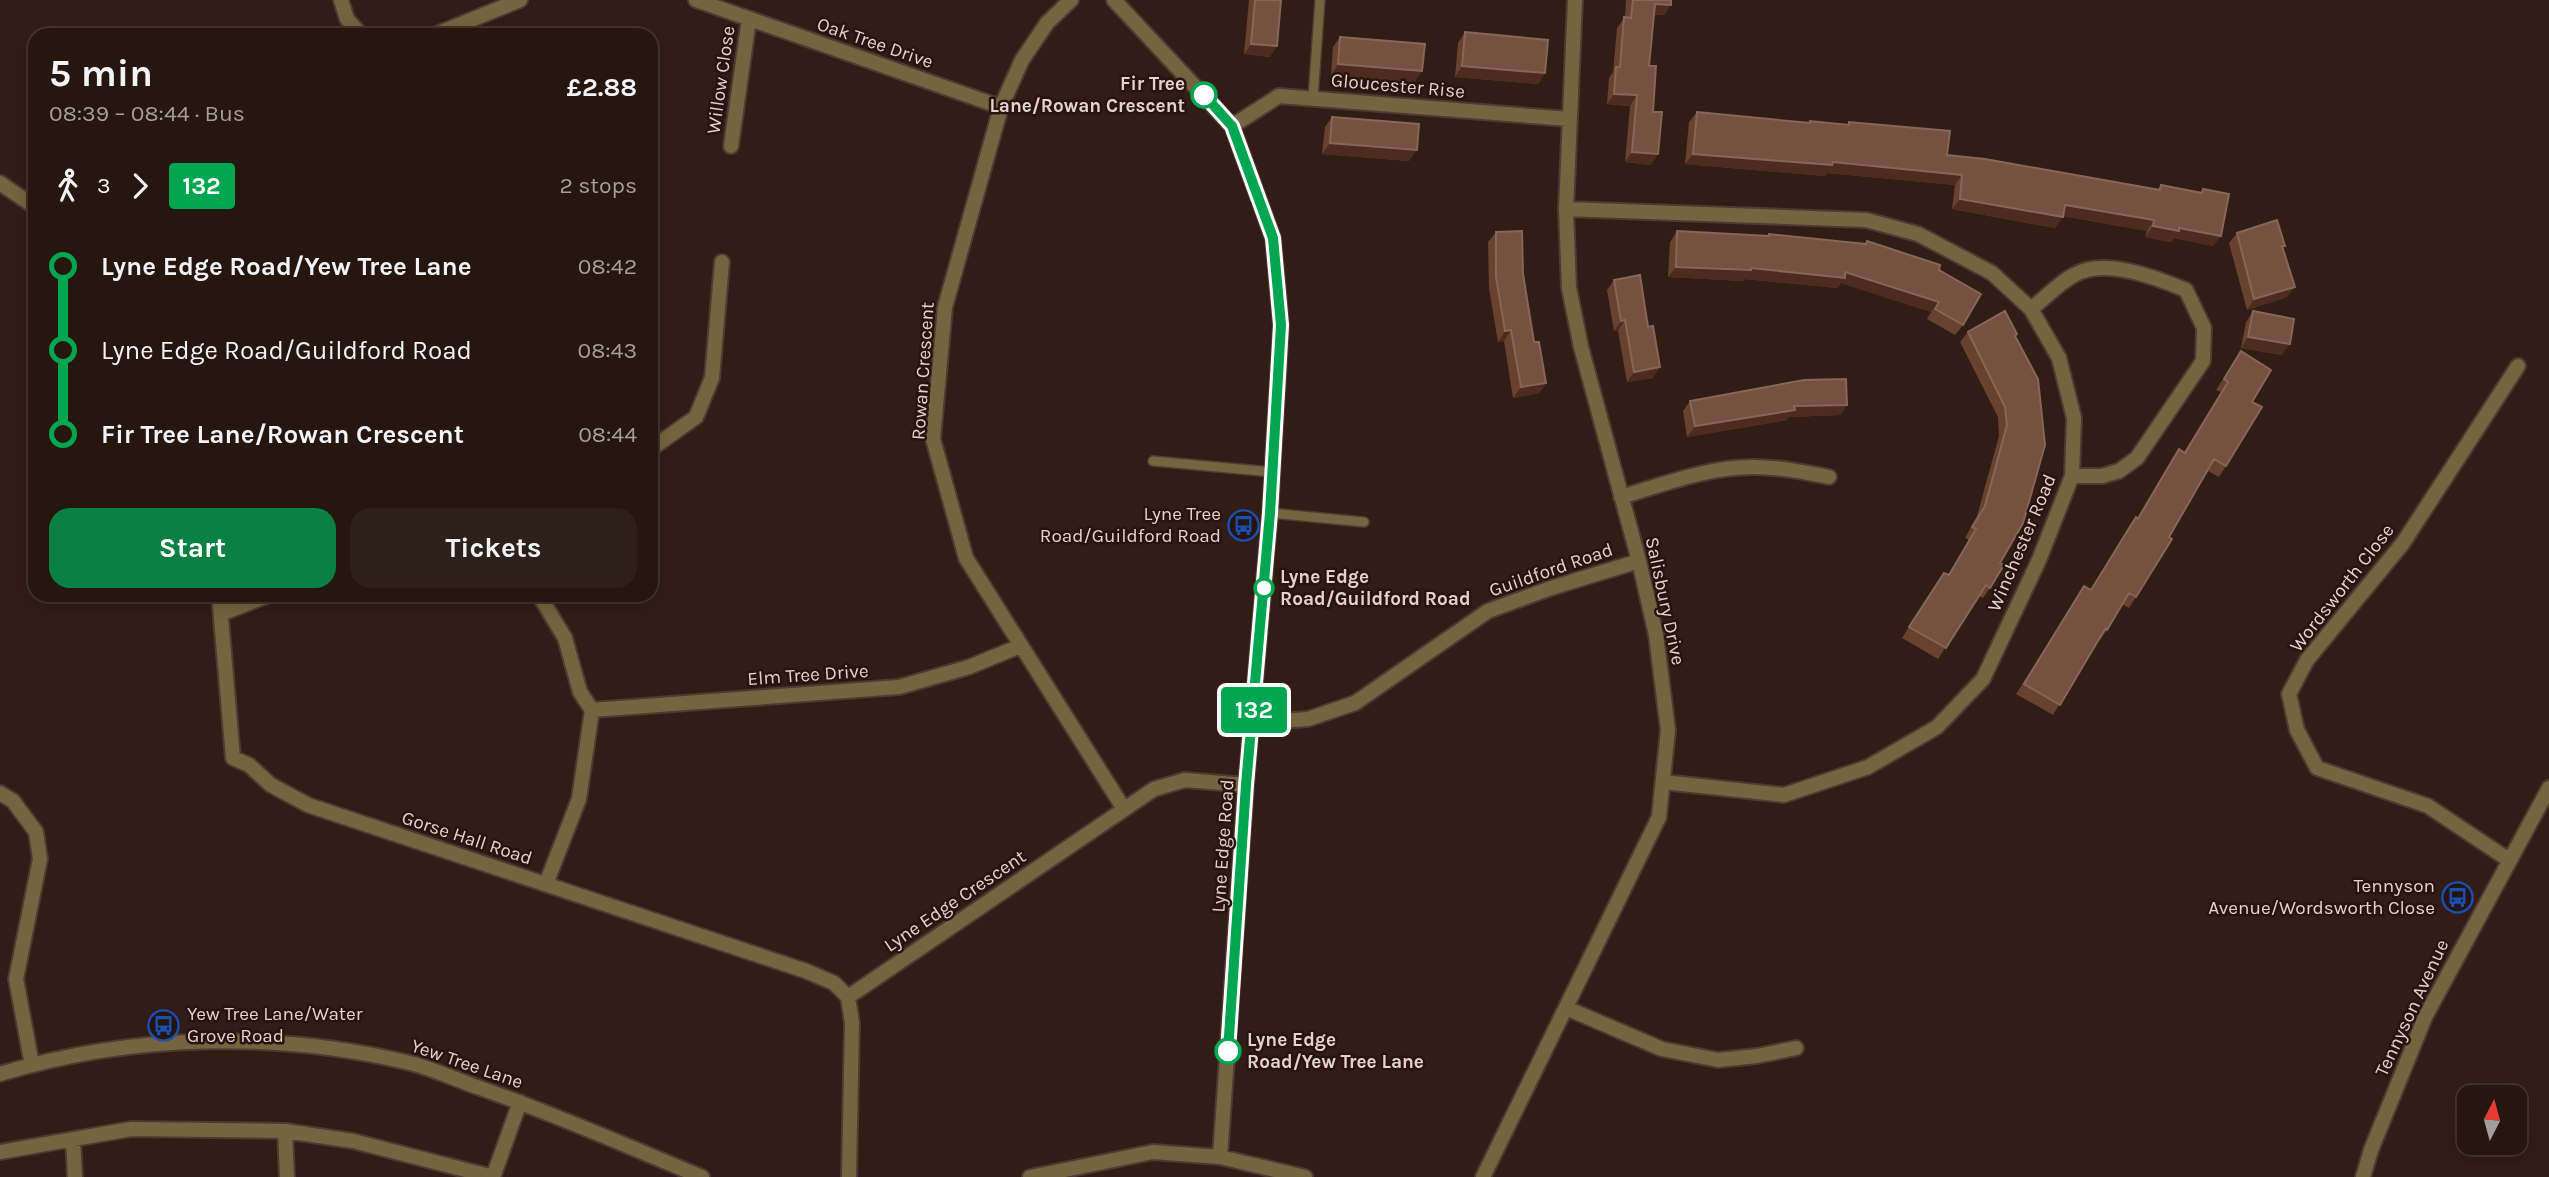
<!DOCTYPE html>
<meta charset="utf-8">
<style>
:root{--surface:#251610;--page:#2d1f19;--text:#f1f3f6;--muted:#a39f9f;--line:#423530;--accent:#0b8043}
body{margin:0;font-family:Karla,sans-serif;background:var(--page);color:var(--text);height:100vh;display:flex;flex-direction:column;font-size:26px;white-space:nowrap}
*{box-sizing:border-box;margin:0}
p{font-size:23px;color:var(--muted)}
.icon{flex:none;width:38px;height:38px;fill:none;stroke:currentColor;stroke-width:2;stroke-linecap:round;stroke-linejoin:round}
.map{position:relative;flex:1;overflow:hidden}
.side{position:absolute;left:28px;top:28px;width:630px;height:574px;display:flex;flex-direction:column;background:var(--surface);border-radius:21px;box-shadow:0 4px 18px #0003,0 0 0 2px var(--line)}
.side>*{flex:none}
.badge{padding:0 14px;border-radius:5px;font-size:24px;line-height:46px}
.needle{width:46px;rotate:6deg}
.controls{position:absolute;left:2457px;top:1085px;display:grid;gap:14px}
.controls a{display:grid;place-items:center;width:70px;height:70px;border-radius:14px;background:var(--surface);box-shadow:0 4px 18px #0003,0 0 0 2px var(--line);font-size:35px}
.map>.badge{position:absolute;translate:-50% -50%;box-shadow:0 0 0 4px #fff}
.legs{display:flex;align-items:center;gap:10px;height:77px;padding:0 21px;font-size:23px}
.legs p{margin-inline-start:auto}
.headline{display:flex;align-items:center;justify-content:space-between;height:119px;padding:0 21px}
h1{font-size:38px;font-weight:700;line-height:52px}
.primary-button{display:flex;gap:14px;margin-top:auto;padding:14px 21px}
.primary-button a{flex:1;height:80px;border-radius:21px;background:var(--accent);color:#fff;font-size:28px;font-weight:700;line-height:80px;text-align:center}
.primary-button a+a{background:var(--page);color:var(--text)}
ul{padding:0 21px;list-style:none}
li{display:flex;align-items:center;gap:24px;height:84px;font-size:26px}
li i{display:grid;place-items:center;width:10px;height:100%;margin:0 9px;background:currentColor}
li i::after{content:'';width:18px;height:18px;margin:-9px;border:5px solid;border-radius:50%;background:var(--surface)}
li p{margin-inline-start:auto}
li:first-child i{background:linear-gradient(#0000 50%,currentColor 0)}
li:last-child i{background:linear-gradient(currentColor 50%,#0000 0)}
.map>svg:first-child{display:block}
</style>
<div class="map">
<svg width="2549" height="1177" viewBox="0 0 2549 1177">
<rect width="100%" height="100%" fill="#311d15"/>
<g fill="none" stroke-linecap="round" stroke-linejoin="round">
<defs>
<path id="lane" d="M1313,98L1320,0
M1153,461L1272,472
M1270,513L1364,522"/>
<path id="street" d="M341,0L347,19L361,35
M696,0L1001,107
M1071,0L1047,23L1022,60L1001,107L945,307L933,439L966,558L1124,809
M1114,0L1232,126L1273,238L1281,325L1270,513L1246,785L1220,1157
M434,35L520,0
M1232,126L1279,96L1569,119
M731,146L749,19
M0,183L35,207
M1566,209L1866,220L1918,234L1992,273L2031,309L2059,358L2074,418L2072,476L2039,560L1983,679L1937,727L1868,767L1784,795L1663,782
M2031,309C2045,298 2059,283 2074,275C2104,257 2157,278 2186,290L2204,328L2203,361L2137,458L2119,471L2102,476H2072
M651,449L696,417L712,378L722,262
M1621,497C1664,484 1708,467 1753,467C1779,467 1804,472 1829,477
M219,595L233,758L249,765L271,785L308,805L806,971L834,983L848,997
M539,595L565,638L580,692L592,710L579,799L546,884
M221,614L269,595
M592,710L899,687L969,667L1020,646
M1253,723L1308,719L1355,703L1488,611L1551,588L1639,561
M0,793L13,801L36,832L40,859L16,979L32,1065
M2509,860L2428,806L2317,768L2297,730L2289,694L2307,660L2403,543L2518,366
M1566,1008L1662,1049L1718,1060L1757,1056L1796,1048
M0,1074C131,1034 276,1031 410,1063C434,1069 457,1080 480,1088C555,1114 629,1147 702,1177
M285,1131L287,1177
M73,1139L75,1177
M0,1152L131,1129L285,1131L353,1141L493,1177
M493,1177L520,1102
M849,1177L852,1023L848,997L1154,789L1185,780L1246,785
M1030,1177L1153,1152L1220,1157L1305,1177
M1483,1177L1659,817L1668,730L1656,635L1639,561L1581,347L1569,288L1566,209L1575,0
M2363,1177L2371,1150L2425,1017L2549,788"/>
</defs>
<use href="#lane" stroke="#4d3a32" stroke-width="12"/>
<use href="#street" stroke="#4d3a32" stroke-width="18"/>
<use href="#lane" stroke="#746540" stroke-width="9"/>
<use href="#street" stroke="#746540" stroke-width="14"/>
</g>
<path fill="#694131" d="M1249,0H1281L1270,57L1244,54Z
M1626,0H1671L1664,15H1654L1649,66L1653,112L1651,165L1625,162L1630,106L1607,104L1609,78L1613,72L1617,28L1625,17Z
M1465,32L1545,73L1538,84L1455,77L1458,43Z
M1340,37L1415,82L1331,75L1333,47Z
M1697,112L1809,123L1810,121L1847,125L1849,122L1947,155L2157,190L2161,185L2201,192L2203,189L2213,246L2174,238L2171,242L2145,237L2147,231L2063,216L2055,228L1952,209L1955,185L1827,173L1825,176L1685,164L1689,122Z
M1332,117L1409,161L1322,154L1325,127Z
M1677,231L1767,236L1769,234L1865,244L1867,241L1939,270L1963,325L1955,335L1927,319L1931,312L1841,283L1837,288L1745,279L1744,281L1668,277L1670,242Z
M1496,232L1523,274L1534,342L1546,383L1539,393L1513,398L1504,341L1498,342L1489,288L1488,242Z
M2237,233L2283,248L2287,297L2247,310L2229,243Z
M1614,280L1653,378L1627,382L1618,331H1614L1607,290Z
M2253,311L2282,355L2241,348L2246,322Z
M1968,332L2015,337L2000,563L1990,588L1983,598L1979,596L1938,659L1902,638L1937,583L1948,575L1969,540L1965,538L1977,516L1999,436L1998,417L1960,342Z
M2241,351L2252,402L2226,466L2219,477L2208,471L2169,537L2136,597L2129,608L2122,604L2107,630L2100,640H2098L2053,715L2016,694L2084,586L2091,590L2128,528L2136,517L2137,518L2172,459L2179,449L2184,452L2221,392L2216,390Z
M1690,401L1847,405L1840,415L1789,417L1787,420L1687,437L1683,411Z"/>
<path fill="#4d2c1f" d="M1655,4L1671,5L1664,15L1648,14Z
M1251,44L1277,46L1270,57L1244,54Z
M1338,64L1422,71L1415,82L1331,75Z
M1462,66L1545,73L1538,84L1455,77Z
M1614,94L1637,95L1630,106L1607,104Z
M1330,143L1417,150L1409,161L1322,154Z
M1632,152L1658,154L1651,165L1625,162Z
M1693,154L1833,162L1962,175L1955,185L1827,173L1825,176L1685,164Z
M1960,199L2063,217L2055,228L1952,209Z
M2065,205L2154,220L2147,231L2058,215Z
M2153,226L2179,228L2221,236L2213,246L2174,238L2171,242L2145,237Z
M1676,267L1845,272L1939,302L1931,312L1841,283L1837,288L1745,279L1744,281L1668,277Z
M2295,287L2287,297L2247,310L2254,299Z
M1625,320L1618,331H1614L1621,321Z
M1511,330L1504,341L1498,342L1505,331Z
M2248,337L2290,344L2282,355L2241,348Z
M1660,367L1653,378L1627,382L1634,372Z
M1546,383L1539,393L1513,398L1521,387Z
M1847,405L1840,415L1789,417L1787,420L1687,437L1695,426L1794,406Z"/>
<path fill="#765142" stroke="#876557" stroke-width="2" d="M1255,0H1281L1277,46L1251,44Z
M1633,0H1671V5L1655,4L1649,66H1656L1653,112H1662L1658,154L1632,152L1637,95L1614,94L1616,67H1620L1624,17L1631,18Z
M1465,32L1548,40L1545,73L1462,66Z
M1340,37L1425,44L1422,71L1338,64Z
M1697,112L1810,123V121L1849,125V122L1950,131L1947,155L1985,159L2160,190L2161,185L2202,193L2203,189L2229,194L2221,236L2179,228V231L2153,226L2154,220L2065,205L2063,217L1960,199L1962,175L1833,162L1832,165L1693,154Z
M1332,117L1419,124L1417,150L1330,143Z
M2277,220L2285,246H2282L2295,287L2254,299L2237,233Z
M1522,231L1523,274L1534,342H1539L1546,383L1521,387L1511,330L1505,331L1496,277V232Z
M1677,231L1769,236V234L1866,244L1867,241L1940,265L1939,270L1981,294L1963,325L1935,309L1939,302L1845,272V278L1751,268V270L1676,267Z
M1640,275L1648,327L1653,326L1660,367L1634,372L1625,320L1621,321L1614,280Z
M2005,311L2017,334L2015,336L2038,379L2045,445L2023,523L2000,563L2004,565L1990,588L1986,585L1946,648L1909,627L1944,573L1949,575L1976,529L1972,527L1985,506L2007,425L2005,407L1968,332Z
M2253,311L2294,319L2290,344L2248,337Z
M2241,351L2271,370L2252,402L2262,407L2226,466L2214,459L2169,537L2172,539L2136,597L2129,593L2107,630L2105,629L2060,705L2024,684L2084,586L2091,590L2136,517L2138,519L2179,449L2185,453L2228,382L2224,379Z
M1846,379L1847,405L1794,406L1795,410L1695,426L1690,401L1804,380Z"/>
<g fill="none" stroke-linecap="round" stroke-linejoin="round">
<defs>
<path id="line-1" d="M1204,95L1232,126L1273,238L1281,325L1270,513L1246,785L1228,1051"/>
</defs>
<use href="#line-1" stroke="#fff" stroke-width="16"/>
<use href="#line-1" stroke="#00a651" stroke-width="10"/>
</g>
<defs>
<symbol id="bus-ring" viewBox="-11 -11 22 22"><circle r="9.5" fill="#27140c" stroke="#1a4fb4" stroke-width="1.5"/><path d="M-5-6H5V4H4V6H2V4H-2V6H-4V4H-5ZM-3.5-4V0h7V-4ZM-3.5 1.2v1.5H-2V1.2ZM2 1.2v1.5H3.5V1.2Z" fill="#1a4fb4"/></symbol>
</defs>
<g fill-rule="evenodd">
<use href="#bus-ring" x="1226" y="508" width="35" height="35"/>
<use href="#bus-ring" x="2440" y="880" width="35" height="35"/>
<use href="#bus-ring" x="146" y="1008" width="35" height="35"/>
</g>
<g fill="#fff" stroke="#00a651" stroke-width="3.5">
<circle cx="1204" cy="95" r="12"/>
<circle cx="1264" cy="588" r="9"/>
<circle cx="1228" cy="1051" r="12"/>
</g>
<g text-anchor="middle" dominant-baseline="central" stroke-width="5" stroke-linejoin="round" paint-order="stroke">
<g font-size="19" fill="#e1d3cd" stroke="#27140c">
<text transform="translate(875 43) rotate(19)">Oak Tree Drive</text>
<text transform="translate(721 80) rotate(-82)">Willow Close</text>
<text transform="translate(1398 86) rotate(5)">Gloucester Rise</text>
<text transform="translate(923 371) rotate(-86)">Rowan Crescent</text>
<text transform="translate(2022 543) rotate(-67)">Winchester Road</text>
<text transform="translate(1551 570) rotate(-19)">Guildford Road</text>
<text transform="translate(2342 588) rotate(-52)">Wordsworth Close</text>
<text transform="translate(1665 601) rotate(78)">Salisbury Drive</text>
<text transform="translate(808 675) rotate(-4)">Elm Tree Drive</text>
<text transform="translate(467 838) rotate(18)">Gorse Hall Road</text>
<text transform="translate(1223 846) rotate(-86)">Lyne Edge Road</text>
<text transform="translate(955 901) rotate(-34)">Lyne Edge Crescent</text>
<text transform="translate(2412 1008) rotate(-65)">Tennyson Avenue</text>
<text transform="translate(467 1064) rotate(19)">Yew Tree Lane</text>
</g>
<g font-size="19" font-weight="bold" fill="#e1d3cd" stroke="#27140c" text-anchor="start">
<text x="1185" y="84" text-anchor="end">Fir Tree<tspan x="1185" dy="22">Lane/Rowan Crescent</tspan></text>
<text x="1280" y="577">Lyne Edge<tspan x="1280" dy="22">Road/Guildford Road</tspan></text>
<text x="1247" y="1040">Lyne Edge<tspan x="1247" dy="22">Road/Yew Tree Lane</tspan></text>
</g>
<g font-size="19" fill="#e1d3cd" stroke="#27140c" text-anchor="end">
<text x="1221" y="514">Lyne Tree<tspan x="1221" dy="22">Road/Guildford Road</tspan></text>
<text x="2435" y="886">Tennyson<tspan x="2435" dy="22">Avenue/Wordsworth Close</tspan></text>
<text x="187" y="1014" text-anchor="start">Yew Tree Lane/Water<tspan x="187" dy="22">Grove Road</tspan></text>
</g>
</g>
</svg>
<div class="controls">
<a><svg class="needle" viewBox="-14 -14 28 28"><path d="M0-13l5 13h-10z" fill="#e53935"/><path d="M0 13l5-13h-10z" fill="#a39f9f"/></svg></a>
</div>
<b class="badge" style="left:1254px;top:710px;background:#00a651;color:#fff">132</b>
<section class="side">
<div class="headline"><div><h1>5 min</h1><p>08:39 – 08:44 · Bus</p></div><b>£2.88</b></div>
<div class="legs"><svg class="icon" aria-label="walk" viewBox="0 0 24 24"><circle cx="13" cy="4" r="2"/><path d="M13 8l-2 6 4 7M11 14l-3 7M7 12l3-4h3l4 4"/></svg>3<svg class="icon" aria-label="forward" viewBox="0 0 24 24"><path d="M9 5l7 7-7 7"/></svg><b class="badge" style="background:#00a651;color:#fff">132</b><p>2 stops</p></div>
<ul>
<li><i style="color:#00a651"></i><b>Lyne Edge Road/Yew Tree Lane</b><p>08:42</p></li>
<li><i style="color:#00a651"></i><span>Lyne Edge Road/Guildford Road</span><p>08:43</p></li>
<li><i style="color:#00a651"></i><b>Fir Tree Lane/Rowan Crescent</b><p>08:44</p></li>
</ul>
<div class="primary-button"><a>Start</a><a>Tickets</a></div>
</section>
</div>
